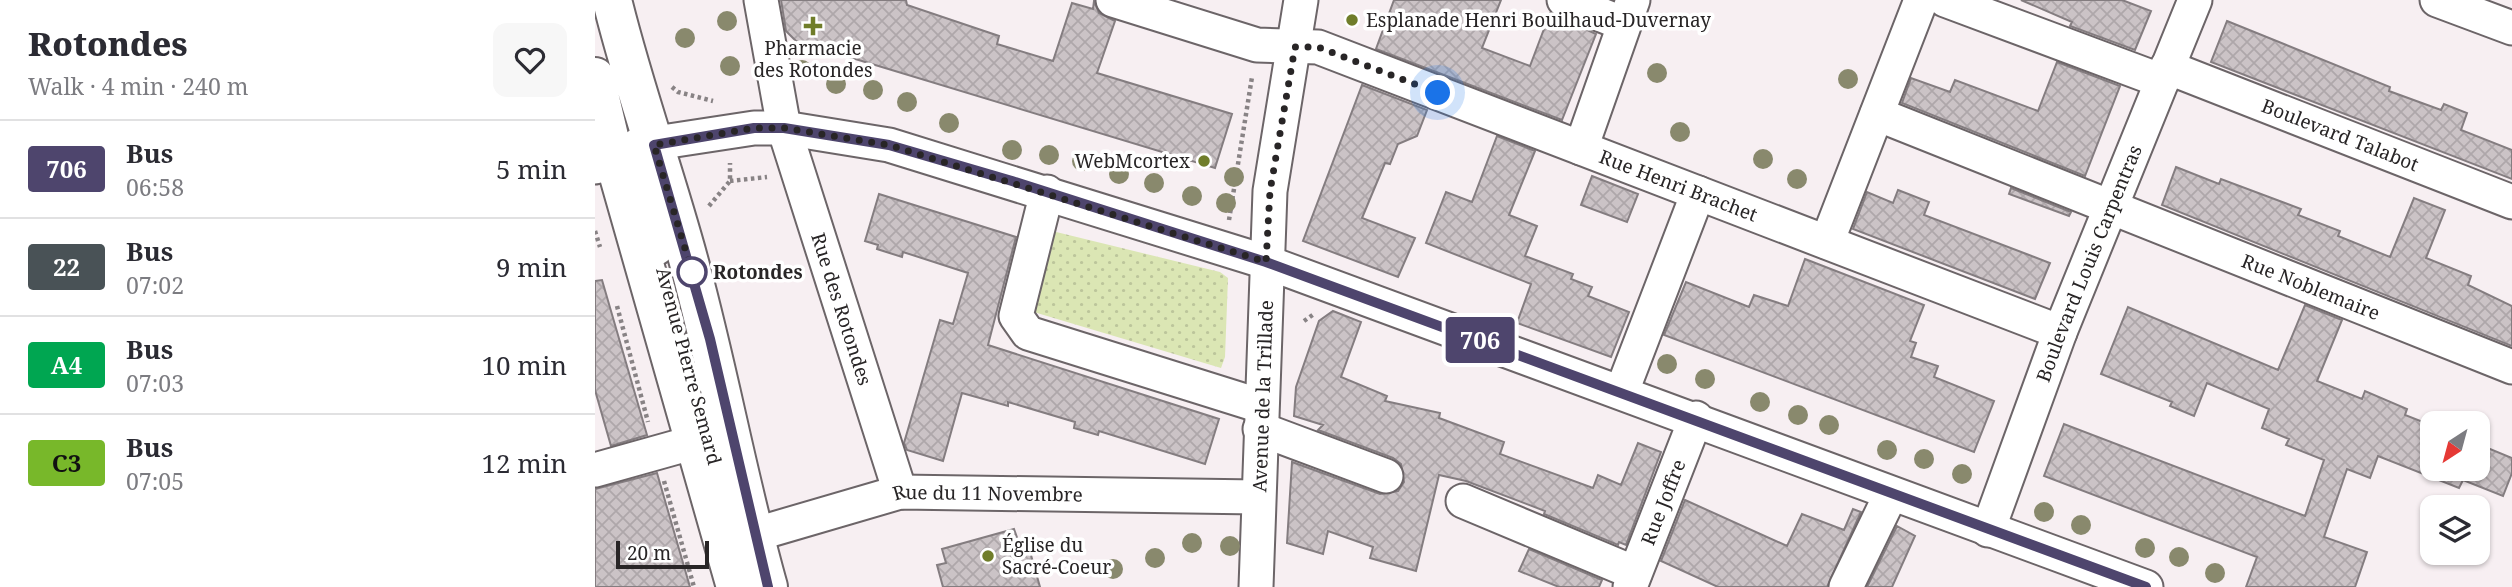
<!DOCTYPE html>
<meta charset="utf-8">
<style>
:root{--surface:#fff;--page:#f7f7f7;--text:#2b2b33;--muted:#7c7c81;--line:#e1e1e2}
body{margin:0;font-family:"Noto Serif",serif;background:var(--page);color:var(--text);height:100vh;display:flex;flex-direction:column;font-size:26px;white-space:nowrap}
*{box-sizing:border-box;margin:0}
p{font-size:23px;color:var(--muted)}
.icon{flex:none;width:38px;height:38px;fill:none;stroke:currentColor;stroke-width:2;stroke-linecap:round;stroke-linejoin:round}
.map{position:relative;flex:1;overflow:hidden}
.sheet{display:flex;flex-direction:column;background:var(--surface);width:595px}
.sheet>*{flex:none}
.badge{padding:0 14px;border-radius:5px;font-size:24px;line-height:46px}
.needle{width:46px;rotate:216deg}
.buttons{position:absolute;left:1825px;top:411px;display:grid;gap:14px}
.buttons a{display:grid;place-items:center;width:70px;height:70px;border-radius:14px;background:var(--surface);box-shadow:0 2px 5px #0004;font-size:35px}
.scale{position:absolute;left:21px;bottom:18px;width:93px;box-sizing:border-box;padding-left:7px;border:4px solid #282526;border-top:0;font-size:19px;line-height:24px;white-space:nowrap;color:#282526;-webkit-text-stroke:5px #fff;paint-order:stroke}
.you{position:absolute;width:35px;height:35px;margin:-18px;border:5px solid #fff;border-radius:50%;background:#1a73e8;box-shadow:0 0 0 10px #1a73e833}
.map>.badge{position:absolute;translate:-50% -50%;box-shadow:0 0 0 4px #fff}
.round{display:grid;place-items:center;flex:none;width:74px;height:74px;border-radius:14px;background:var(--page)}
.headline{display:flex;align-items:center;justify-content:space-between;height:119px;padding:0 28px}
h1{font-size:33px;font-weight:800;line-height:52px}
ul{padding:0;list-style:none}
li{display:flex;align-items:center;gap:21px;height:98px;padding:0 28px;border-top:2px solid var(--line)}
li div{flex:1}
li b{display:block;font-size:26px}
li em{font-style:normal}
li .badge{min-width:77px;font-weight:700;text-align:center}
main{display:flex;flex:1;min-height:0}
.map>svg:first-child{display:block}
</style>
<main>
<section class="sheet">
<div class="headline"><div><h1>Rotondes</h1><p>Walk · 4 min · 240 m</p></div><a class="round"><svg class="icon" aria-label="heart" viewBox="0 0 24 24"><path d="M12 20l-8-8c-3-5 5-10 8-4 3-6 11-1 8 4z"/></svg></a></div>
<ul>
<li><span class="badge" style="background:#4e456d;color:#fff">706</span><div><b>Bus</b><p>06:58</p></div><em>5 min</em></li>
<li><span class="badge" style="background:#495256;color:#fff">22</span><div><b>Bus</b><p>07:02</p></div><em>9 min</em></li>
<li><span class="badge" style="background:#00a651;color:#fff">A4</span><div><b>Bus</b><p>07:03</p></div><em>10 min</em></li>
<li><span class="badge" style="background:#78b82a;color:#111">C3</span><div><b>Bus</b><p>07:05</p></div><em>12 min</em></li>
</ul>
</section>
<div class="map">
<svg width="1917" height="587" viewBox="0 0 1917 587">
<defs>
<pattern id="grass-dots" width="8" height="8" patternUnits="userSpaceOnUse" patternTransform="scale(1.75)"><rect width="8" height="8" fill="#dbe6b4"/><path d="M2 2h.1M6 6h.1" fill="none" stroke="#bcc59b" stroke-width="1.8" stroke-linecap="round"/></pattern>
<pattern id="building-cross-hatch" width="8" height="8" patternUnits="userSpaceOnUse" patternTransform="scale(1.75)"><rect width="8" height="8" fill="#cbc3c6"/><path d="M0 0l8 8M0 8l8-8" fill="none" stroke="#aea7aa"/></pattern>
</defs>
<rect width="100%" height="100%" fill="#f7eff2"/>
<path fill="url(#grass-dots)" d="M453,230L625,272L633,278L630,357L626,368L432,310Z"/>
<path fill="url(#building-cross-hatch)" stroke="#847d80" stroke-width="2" d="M186,0H311L312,5L404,36L402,44L458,61L477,3L498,9L499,1L504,13L520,21L502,73L637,114L620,168L201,41L191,31Z
M799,0H906L887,48L935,66L955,13L1001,34L967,120L781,49Z
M1426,0H1527L1556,11L1540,50L1475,26L1477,22Z
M1632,21L1795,87L1794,91L1846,110L1849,104L1872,113L1866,130L1917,150V179L1616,62Z
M1462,62L1525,86L1490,176L1307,103L1316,78L1355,92L1360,80L1443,111Z
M767,85L832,110L822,136L803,144L795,164L790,163L767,218L820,238L803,277L708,241Z
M902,136L940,151L914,215L942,226L930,256L978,274L976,279L997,287L993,296L1034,312L1016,357L922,323L936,284L831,243L851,192L877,202Z
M1581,167L1624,184L1626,179L1706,209L1703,215L1745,231L1743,236L1795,257L1819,198L1850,210L1831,258L1876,276L1873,285L1917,306V346L1567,205Z
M997,176L1043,194L1032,222L986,205Z
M1416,188L1476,212L1474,216L1414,194Z
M1303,190L1334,202L1329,215L1455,263L1440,299L1258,229L1272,192L1298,203Z
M284,194L421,237L393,345L624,419L610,464L504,431L503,435L479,428L480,422L413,402V406L367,393L348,461L312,450L309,443L345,320L358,324L373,273L308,252L307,257L282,249L283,245L270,241Z
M1210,259L1329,305L1315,341L1321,343L1316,357L1343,366L1339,377L1399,401L1379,452L1069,335L1091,282L1154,307L1159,295L1193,306Z
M7,280L52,435L16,446L0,390V281Z
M1710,305L1747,320L1722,381L1767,399L1770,391L1812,409L1810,415L1838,426V469H1883V444L1917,458V473L1908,496L1868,480L1864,488L1783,456L1775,478L1752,469L1729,537L1772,552L1760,587H1651L1662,557L1449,476L1469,424L1710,516L1729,460L1691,445L1694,439L1667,428L1674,409L1612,383L1599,416L1575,406L1577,402L1506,374L1533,307L1683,370Z
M738,311L766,322L746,377L792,396L790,401L845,413L844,418L909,442L905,454L998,488L1003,475L1026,485L1043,443L1066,452L1031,545L1024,542L1023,545L949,514L950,511L871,481L844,475L821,571L775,558L778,547L733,531L728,554L692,543L697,462L785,494L803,491L809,482L806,464L798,458L723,430L728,425L699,416L701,387L724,321Z
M62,473L95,587H0V489Z
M1090,500L1192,546L1207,514L1249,530L1258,509L1266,512L1232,587H1123L1066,561Z
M1302,526L1320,536L1297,587H1272Z
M419,529L424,543L432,541L445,587H348L342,565L351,563L347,549Z
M934,549L1007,580L1004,587H964L924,571Z"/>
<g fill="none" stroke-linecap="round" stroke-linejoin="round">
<defs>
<g id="minor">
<path id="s1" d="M166,0L189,128L305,492"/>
<path id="s2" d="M518,0L662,45L723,47L1465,332"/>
<path d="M969,0L1029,24"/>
<path d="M1350,0L1567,81"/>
<path d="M1842,0L1917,28"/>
<path id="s3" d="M1572,67L1917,202"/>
<path id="s4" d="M1282,114L1917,367"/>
<path d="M59,145C43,176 53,214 62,248"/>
<path d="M986,148L1038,0"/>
<path d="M0,167L20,162L41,146L159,128H189L294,145L671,262L1551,587"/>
<path d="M452,192L421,316L433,333L666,406"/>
<path d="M1232,242L1326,0"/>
<path d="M1027,391L1103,193"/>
<path d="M665,429L791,476"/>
<path d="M0,470L100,442"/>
<path d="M868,501L1040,573"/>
<path id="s5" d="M1393,530L1465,332L1600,0"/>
<path id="s6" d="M134,542L305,492L663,497"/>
<path id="s7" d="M661,587L675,191L706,0"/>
<path id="s8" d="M1035,587L1101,418"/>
<path d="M1251,587L1296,494"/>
</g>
<path id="major" d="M17,0C39,90 71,176 95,266C124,372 143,481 173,587
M0,77L20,162L141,587"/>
</defs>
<use href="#minor" stroke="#6c6568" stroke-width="37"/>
<use href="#major" stroke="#6c6568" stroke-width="42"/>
<path stroke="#888385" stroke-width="4.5" stroke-dasharray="3.5 3.5" stroke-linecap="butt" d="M77,87L83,92L118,101
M135,181L172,177
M114,206L135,181V163
M634,220L657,77
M0,231L5,247
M22,306L53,422
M709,321L719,314
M69,481L99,587"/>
<use href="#minor" stroke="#fff" stroke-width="33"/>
<use href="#major" stroke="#fff" stroke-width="38"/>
</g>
<g fill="#89896d">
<circle cx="132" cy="21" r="10"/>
<circle cx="90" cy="38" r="10"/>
<circle cx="135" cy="66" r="10"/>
<circle cx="207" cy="70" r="10"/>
<circle cx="1062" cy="73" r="10"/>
<circle cx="1253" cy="79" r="10"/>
<circle cx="241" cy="84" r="10"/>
<circle cx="278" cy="90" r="10"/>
<circle cx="312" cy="102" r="10"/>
<circle cx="354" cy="123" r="10"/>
<circle cx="1085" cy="132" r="10"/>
<circle cx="417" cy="150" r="10"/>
<circle cx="454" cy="155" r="10"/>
<circle cx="1168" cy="159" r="10"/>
<circle cx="487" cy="161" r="10"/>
<circle cx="524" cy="174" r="10"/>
<circle cx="639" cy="177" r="10"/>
<circle cx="1202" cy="179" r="10"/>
<circle cx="559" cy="183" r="10"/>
<circle cx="597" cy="196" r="10"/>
<circle cx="631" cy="203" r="10"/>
<circle cx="1072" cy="364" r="10"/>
<circle cx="1110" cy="379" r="10"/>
<circle cx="1165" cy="402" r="10"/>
<circle cx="1203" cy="415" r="10"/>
<circle cx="1234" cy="425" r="10"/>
<circle cx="1292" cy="450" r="10"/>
<circle cx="1329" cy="459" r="10"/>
<circle cx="1367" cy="474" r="10"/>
<circle cx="1449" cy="512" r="10"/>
<circle cx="1486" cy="525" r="10"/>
<circle cx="597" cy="543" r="10"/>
<circle cx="635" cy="546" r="10"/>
<circle cx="1550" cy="548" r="10"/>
<circle cx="1584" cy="557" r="10"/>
<circle cx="560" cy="558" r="10"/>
<circle cx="518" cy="569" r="10"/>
<circle cx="1620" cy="573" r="10"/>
</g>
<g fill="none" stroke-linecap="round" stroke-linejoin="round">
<defs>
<path id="line" d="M173,587L115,339L59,145L159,128H189L294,145L417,181L671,262L1551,587"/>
</defs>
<use href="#line" stroke="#fff" stroke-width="16"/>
<use href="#line" stroke="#4e456d" stroke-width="10"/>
<path stroke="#282526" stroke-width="7" stroke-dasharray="0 12.6" d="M97,272L59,145L159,128H189L294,145L671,262L675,191L700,47H723L843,93"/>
</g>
<g fill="#707d2a" stroke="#fff" stroke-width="2.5">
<circle cx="757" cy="20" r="7"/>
<path d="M214.5 15.5h7v7h7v7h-7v7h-7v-7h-7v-7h7z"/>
<circle cx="609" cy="161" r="7"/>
<circle cx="393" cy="556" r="7"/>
</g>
<circle fill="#fff" stroke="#4e456d" stroke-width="3.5" cx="97" cy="272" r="14"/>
<g text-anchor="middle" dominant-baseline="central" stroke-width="7" stroke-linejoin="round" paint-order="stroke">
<g font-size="19" fill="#282526" stroke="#fff" text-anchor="start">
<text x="771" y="20">Esplanade Henri Bouilhaud-Duvernay</text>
<text x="218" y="48" text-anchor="middle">Pharmacie<tspan x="218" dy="22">des Rotondes</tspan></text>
<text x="595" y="161" text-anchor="end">WebMcortex</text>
<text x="407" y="545">Église du<tspan x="407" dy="22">Sacré-Coeur</tspan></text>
</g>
<g font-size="19" fill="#282526" stroke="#fff">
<text stroke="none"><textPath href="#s3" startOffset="186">Boulevard Talabot</textPath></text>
<text stroke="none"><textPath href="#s2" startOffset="598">Rue Henri Brachet</textPath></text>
<text stroke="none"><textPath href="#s5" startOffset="285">Boulevard Louis Carpentras</textPath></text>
<text stroke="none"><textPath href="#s4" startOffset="467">Rue Noblemaire</textPath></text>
<text stroke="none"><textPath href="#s1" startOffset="320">Rue des Rotondes</textPath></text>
<text transform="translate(94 366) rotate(75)">Avenue Pierre Semard</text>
<text stroke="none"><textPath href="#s7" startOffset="191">Avenue de la Trillade</textPath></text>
<text stroke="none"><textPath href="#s6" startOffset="266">Rue du 11 Novembre</textPath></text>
<text stroke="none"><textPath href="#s8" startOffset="91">Rue Joffre</textPath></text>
</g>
<g font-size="19" font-weight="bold" fill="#282526" stroke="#fff" text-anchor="start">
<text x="118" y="272">Rotondes</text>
</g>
</g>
</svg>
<div class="buttons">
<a><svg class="needle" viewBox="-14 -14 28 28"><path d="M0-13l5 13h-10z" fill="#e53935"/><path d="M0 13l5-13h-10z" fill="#7c7c81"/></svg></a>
<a><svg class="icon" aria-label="layers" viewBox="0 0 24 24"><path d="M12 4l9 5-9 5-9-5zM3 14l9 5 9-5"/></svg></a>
</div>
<div class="scale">20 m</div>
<div class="you" style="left:843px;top:93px"></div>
<b class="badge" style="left:885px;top:340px;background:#4e456d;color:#fff">706</b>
</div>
</main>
